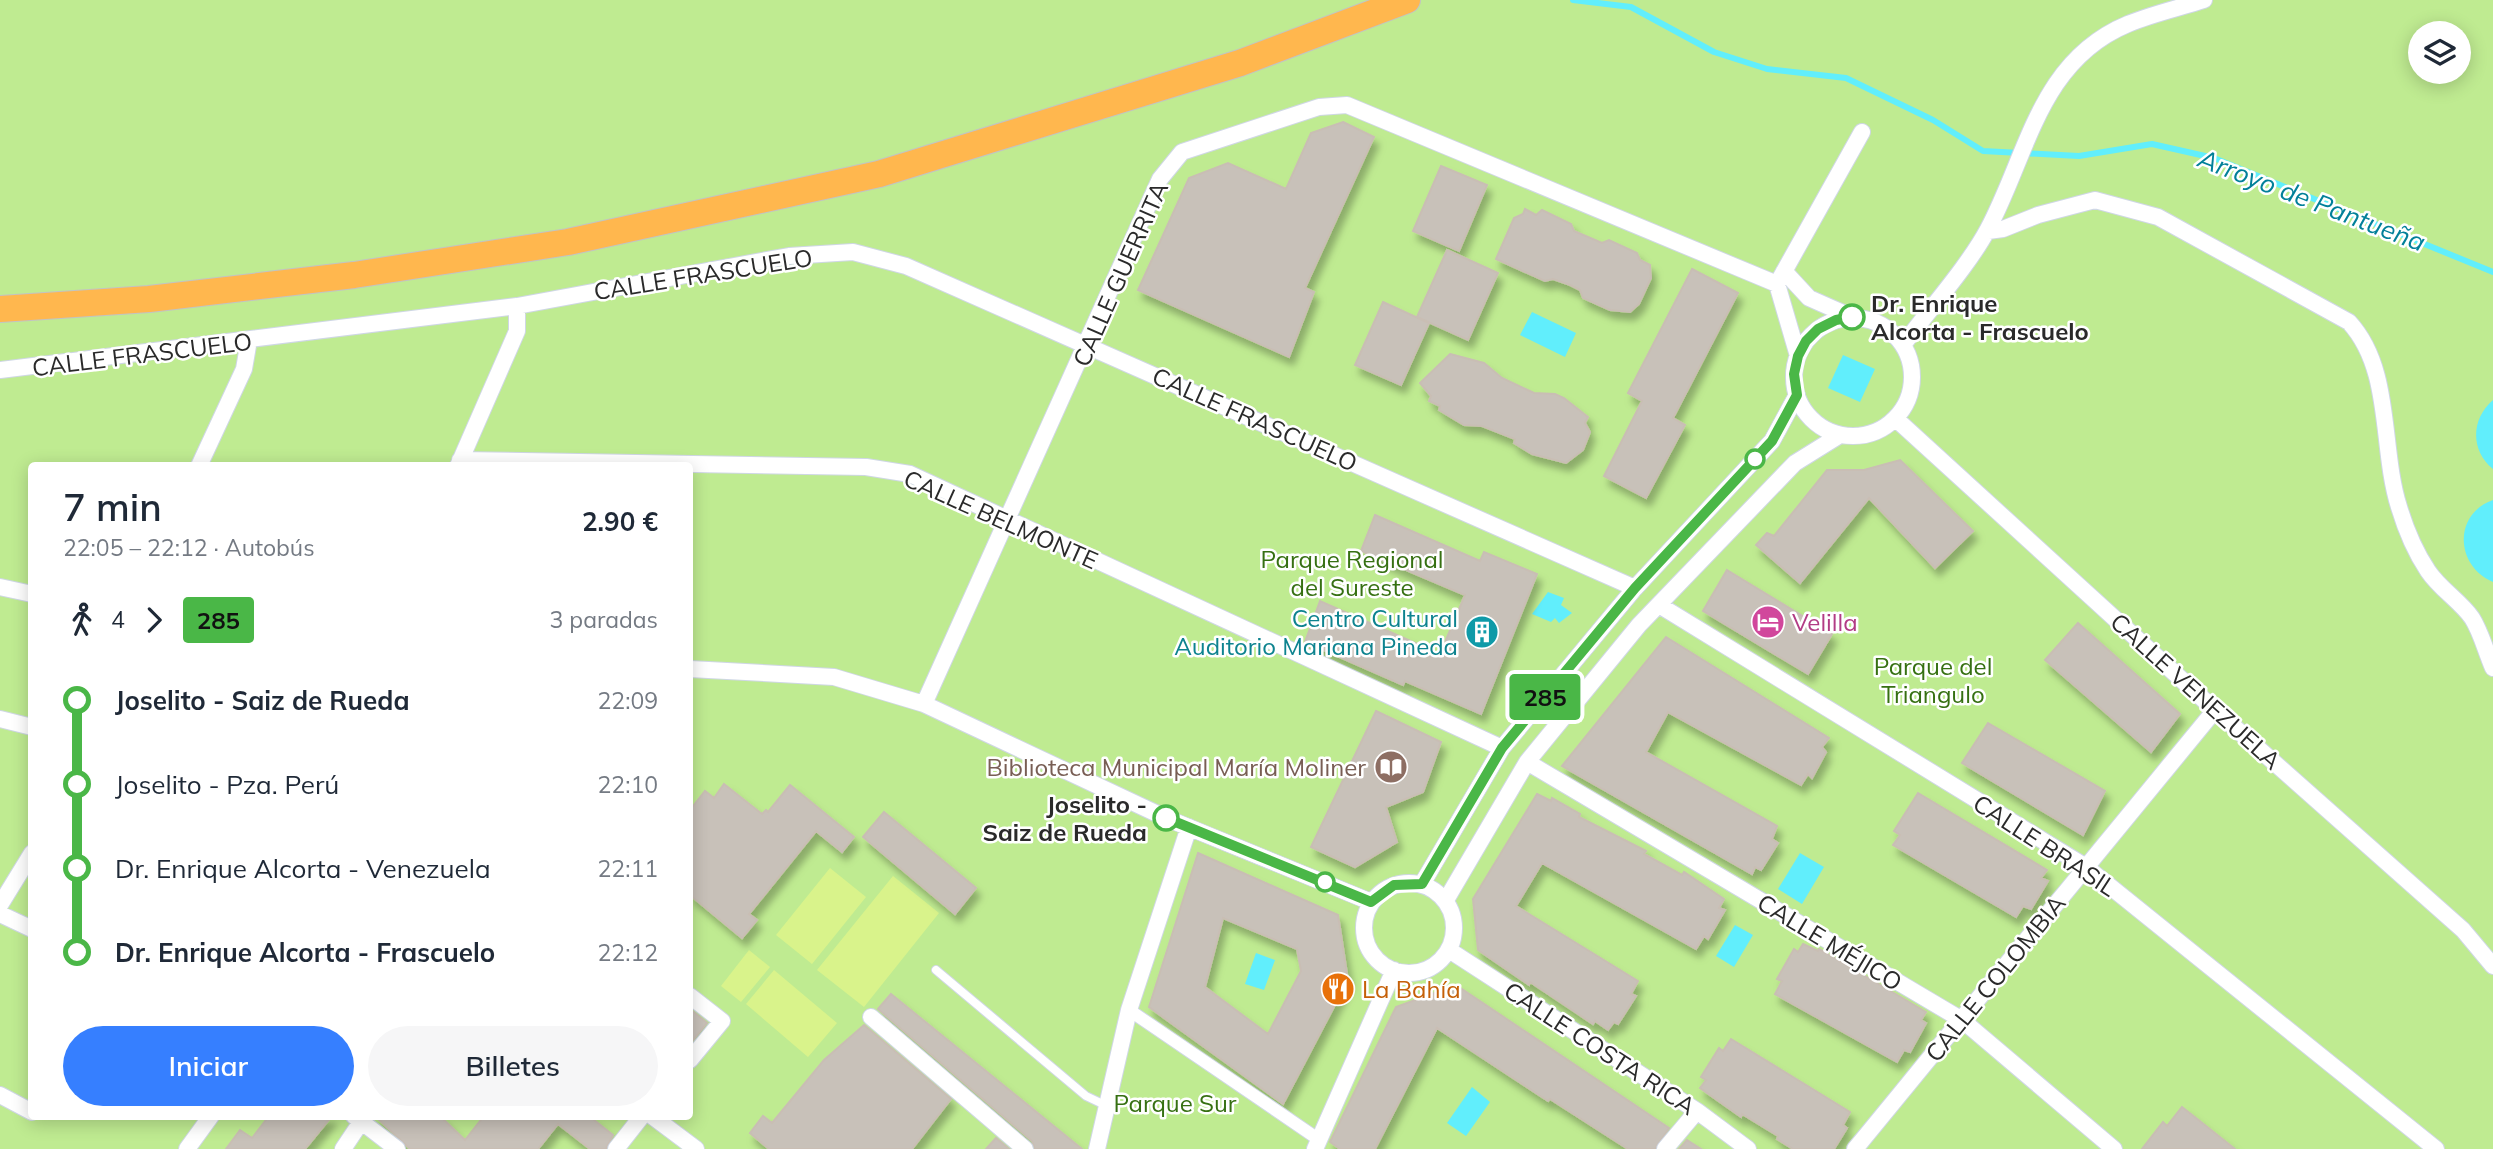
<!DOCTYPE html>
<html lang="es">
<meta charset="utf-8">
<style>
:root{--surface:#fff;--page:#f6f6f7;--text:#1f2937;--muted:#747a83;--accent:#367fff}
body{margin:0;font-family:Mulish,sans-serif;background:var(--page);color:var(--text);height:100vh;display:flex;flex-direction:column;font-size:26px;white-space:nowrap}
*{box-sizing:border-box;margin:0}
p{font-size:23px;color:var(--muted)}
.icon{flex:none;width:38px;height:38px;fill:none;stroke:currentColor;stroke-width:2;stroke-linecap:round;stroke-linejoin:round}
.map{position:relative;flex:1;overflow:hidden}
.sheet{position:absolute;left:28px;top:462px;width:665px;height:658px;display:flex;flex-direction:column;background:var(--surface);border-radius:7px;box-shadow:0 4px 18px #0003}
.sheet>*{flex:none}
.badge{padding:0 14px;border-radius:5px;font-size:24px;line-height:46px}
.controls{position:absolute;left:2408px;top:21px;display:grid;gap:14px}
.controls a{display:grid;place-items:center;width:63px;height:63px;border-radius:50%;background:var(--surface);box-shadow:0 4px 18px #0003;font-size:35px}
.map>.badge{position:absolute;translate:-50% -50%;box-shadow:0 0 0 4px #fff}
.legs{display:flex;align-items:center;gap:10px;height:77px;padding:0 35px;font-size:23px}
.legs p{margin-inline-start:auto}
.summary{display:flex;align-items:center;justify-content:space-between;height:119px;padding:0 35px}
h1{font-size:38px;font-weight:600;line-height:52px}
.primary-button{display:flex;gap:14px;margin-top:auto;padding:14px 35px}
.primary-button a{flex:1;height:80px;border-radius:42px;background:var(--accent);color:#fff;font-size:28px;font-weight:600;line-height:80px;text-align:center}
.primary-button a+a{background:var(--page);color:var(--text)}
ul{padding:0 35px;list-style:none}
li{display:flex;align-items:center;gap:24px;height:84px;font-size:26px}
li i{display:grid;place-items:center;width:10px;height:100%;margin:0 9px;background:currentColor}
li i::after{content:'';width:18px;height:18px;margin:-9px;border:5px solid;border-radius:50%;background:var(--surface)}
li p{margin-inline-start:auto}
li:first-child i{background:linear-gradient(#0000 50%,currentColor 0)}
li:last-child i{background:linear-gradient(currentColor 50%,#0000 0)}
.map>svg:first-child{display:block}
</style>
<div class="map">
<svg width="2493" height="1149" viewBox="0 0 2493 1149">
<defs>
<filter id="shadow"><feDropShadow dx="4.5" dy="8" stdDeviation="3.5" flood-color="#0004"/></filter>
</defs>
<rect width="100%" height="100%" fill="#eee2da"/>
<path fill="#bfeb91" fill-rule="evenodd" d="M0,0H2493V1149H0ZM2420,33H2459V72H2420ZM32,466H690V1116H32Z"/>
<path fill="#d9f38b" d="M830,868L866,897L812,964L776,935Z
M893,876L939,913L864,1007L817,970Z
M749,950L770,967L741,1002L721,986Z
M774,970L837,1023L808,1057L746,1004Z"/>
<path fill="#61eefc" d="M1532,312L1576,333L1565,357L1520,335Z
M1843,355L1875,369L1860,402L1828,388Z
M2493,400V469C2470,450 2471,419 2493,400Z
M2493,500V582C2455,566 2453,514 2493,500Z
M1548,592L1564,598L1561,605L1572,613L1559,623L1555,618L1551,622L1532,614Z
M1800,853L1824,867L1802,904L1778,889Z
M1735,925L1753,935L1734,967L1716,956Z
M1256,953L1275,960L1264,990L1245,984Z
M1472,1087L1490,1102L1466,1136L1447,1123Z"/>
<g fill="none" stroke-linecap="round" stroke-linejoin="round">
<path stroke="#61eefc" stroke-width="6" d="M1573,0L1631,7L1714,52L1767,69L1846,78L1933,120L1983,151L2079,156L2152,144L2214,158L2493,272"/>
</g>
<path fill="#c8c1b9" stroke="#c9beb4" stroke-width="2" fill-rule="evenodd" filter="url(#shadow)" d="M1343,122L1374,137L1305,288L1314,292L1289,357L1138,290L1189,178L1228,163L1286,189L1311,133Z
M1441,166L1487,185L1459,251L1413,231Z
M1525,209L1536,215L1542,210L1571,224L1574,231L1602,243L1609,240L1637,253L1640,260L1650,265L1651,278L1639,304L1630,312L1610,310L1583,298L1580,290L1570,285L1553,279L1545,281L1496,259L1514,218L1523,214Z
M1447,250L1498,273L1468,340L1417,317Z
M1692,269L1738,293L1673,418L1685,425L1646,498L1604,476L1642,401L1628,393Z
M1383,302L1429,323L1401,385L1355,365Z
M1450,354L1484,363L1502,378L1534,393L1555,394L1564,398L1588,417L1585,423L1590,432L1583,450L1566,463L1532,454L1514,443L1515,439L1482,426L1464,425L1439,410L1440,406L1429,401L1431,396L1420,383Z
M1900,460L1973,531L1935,568L1869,498L1800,583L1756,545L1767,533L1774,536L1827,470H1864Z
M1375,515L1480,561L1484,552L1537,574L1481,714L1405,681L1403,685L1305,642L1320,601L1440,654L1465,595L1361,551Z
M1727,570L1832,634L1808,674L1703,611Z
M2078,623L2180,714L2151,752L2045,660Z
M1666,637L1829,738L1822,747L1826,752L1812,778L1808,774L1801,785L1668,712L1646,752L1777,826L1772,839L1778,843L1761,870L1755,867L1752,874L1562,766Z
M1376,711L1441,742L1423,792L1386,807L1397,842L1355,867L1311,847Z
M1988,723L2105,791L2083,835L1962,763Z
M724,784L762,814L766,810L768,812L790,785L854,837L842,852L816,831L749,914L757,920L742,938L690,895V810L705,791L714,798Z
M1918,793L2047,870L2041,878L2048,881L2031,909L2023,906L2016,917L1893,845L1900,835L1894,831Z
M1537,794L1551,801L1552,798L1580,814L1579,817L1646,851L1644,854L1682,875L1684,872L1724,899L1719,908L1725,910L1708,939L1704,936L1696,949L1542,863L1516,906L1638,981L1631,994L1636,996L1618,1024L1614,1022L1608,1030L1595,1021L1593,1024L1530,982L1529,985L1478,950L1473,899Z
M884,812L976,888L955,914L863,837Z
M1198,853L1338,915L1348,980L1283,1104L1149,1007ZM1223,918L1297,949L1301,971L1268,1034L1205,987Z
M1803,944L1818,951L1819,949L1926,1012L1921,1020L1926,1023L1910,1052L1904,1050L1897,1062L1775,994L1782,981L1777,979L1794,949L1798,952Z
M1456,985L1669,1128L1655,1149H1628L1550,1099L1548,1101L1437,1028L1375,1149H1340L1330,1142L1396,1007Z
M891,994L1082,1149H1035L1032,1141L878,1009Z
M690,1009L707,1023L690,1044Z
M864,1025L951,1099L912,1149H769L750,1133L763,1116L772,1123L824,1060Z
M1731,1039L1850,1112L1843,1125L1847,1128L1834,1149H1793L1777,1139L1778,1136L1742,1114L1741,1117L1700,1088L1706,1080L1701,1077L1719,1048L1723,1051Z
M2182,1107L2196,1118L2235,1149H2142L2163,1122L2167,1126Z
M269,1116H332L305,1149H226L240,1130L252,1138Z
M375,1116H440L465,1140L484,1116H589L613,1135L606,1149H590L558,1124L538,1149H410Z
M996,1138L1009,1149H986Z
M1687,1140L1701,1149H1679Z"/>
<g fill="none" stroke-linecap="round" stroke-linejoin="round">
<defs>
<path id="service" d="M936,970L1086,1096L1107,1106"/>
<path id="pedestrian" d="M1129,1010L1318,1139"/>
<path id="minor" d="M1988,231L2003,229L2038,215L2095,200L2158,217L2349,322C2393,370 2380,447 2399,507C2405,527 2416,553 2428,571C2440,589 2460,601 2472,618C2481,632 2486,652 2493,668
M1784,271L1809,298L1852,317
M1777,284L1862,132
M1794 377a59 59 0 1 1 118 0a59 59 0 1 1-118 0Z
M1903,345C1928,311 1969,265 1988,229C2028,154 2039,61 2128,24C2152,14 2179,8 2204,0
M0,370L517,306L789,256L853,252L906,266L1635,588
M1896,419L2215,710L2463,930L2493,966
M460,460L866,467L910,474L1502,748
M199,466L244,369L249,340
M458,466L517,331V306
M0,587L32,594
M1659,605L2086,867L2436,1149
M690,669L834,677L924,704L1166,818L1371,902
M924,704L1160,179L1182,152L1319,107L1347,105L1777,284L1798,356
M0,719L32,727
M1527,762L1962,1020L2114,1149
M1364 928a45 45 0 1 1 90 0a45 45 0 1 1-90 0Z
M1422,884L1502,748L1635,588L1772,441L1797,395
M1446,900L1527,762L1639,625L1795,463L1840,435
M0,905L32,853
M0,914L32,929
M1449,950L1697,1111L1748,1149
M690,996L722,1021L690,1060
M871,1017L1025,1149
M0,1095L32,1112
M354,1116L397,1149
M652,1116L696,1149
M187,1149L211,1116
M343,1149L365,1116
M616,1149L642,1116
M1097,1149L1129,1010L1189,827
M1315,1149L1394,970
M1665,1149L1697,1111
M1855,1149L2215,710"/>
<path id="primary" d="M0,309L149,299L354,275L568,242L879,174L1240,63L1407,0"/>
</defs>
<use href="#service" stroke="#cfd7e5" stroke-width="10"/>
<use href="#pedestrian" stroke="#cfd7e5" stroke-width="14"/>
<use href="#minor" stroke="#cfd7e5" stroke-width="18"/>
<use href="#primary" stroke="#c3c3c3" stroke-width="28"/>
<use href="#service" stroke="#fff" stroke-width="8"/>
<use href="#pedestrian" stroke="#fff" stroke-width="12"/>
<use href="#minor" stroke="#fff" stroke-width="16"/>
<use href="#primary" stroke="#ffb74e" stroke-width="26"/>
</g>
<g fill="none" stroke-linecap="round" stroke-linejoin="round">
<defs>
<path id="line-1" d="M1166,818L1371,902L1394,885L1422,884L1502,748L1635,588L1772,441L1797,395L1794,374L1798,356L1806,341L1818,329L1836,320L1852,317"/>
</defs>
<use href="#line-1" stroke="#fff" stroke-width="16"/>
<use href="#line-1" stroke="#4ab747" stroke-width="10"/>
</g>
<defs>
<symbol id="hotel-disc" viewBox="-11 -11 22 22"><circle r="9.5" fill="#d1479c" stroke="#fff"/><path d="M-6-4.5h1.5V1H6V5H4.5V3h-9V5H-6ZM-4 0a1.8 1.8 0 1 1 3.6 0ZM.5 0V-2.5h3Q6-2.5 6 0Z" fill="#fff"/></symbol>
<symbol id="building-disc" viewBox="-11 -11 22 22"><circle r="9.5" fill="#0f9aa8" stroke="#fff"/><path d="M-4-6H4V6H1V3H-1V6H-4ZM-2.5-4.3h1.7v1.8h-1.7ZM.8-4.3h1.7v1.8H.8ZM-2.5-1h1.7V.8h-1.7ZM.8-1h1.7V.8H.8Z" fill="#fff"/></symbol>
<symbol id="library-disc" viewBox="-11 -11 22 22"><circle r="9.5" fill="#8d6e63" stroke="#fff"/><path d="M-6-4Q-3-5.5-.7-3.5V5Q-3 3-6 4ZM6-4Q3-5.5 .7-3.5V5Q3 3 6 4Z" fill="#fff"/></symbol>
<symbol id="restaurant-disc" viewBox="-11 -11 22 22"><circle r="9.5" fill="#e8710a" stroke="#fff"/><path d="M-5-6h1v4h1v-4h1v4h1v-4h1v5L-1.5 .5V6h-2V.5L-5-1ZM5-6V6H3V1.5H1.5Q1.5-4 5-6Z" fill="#fff"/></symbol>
</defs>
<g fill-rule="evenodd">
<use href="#hotel-disc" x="1749" y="603" width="38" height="38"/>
<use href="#building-disc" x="1463" y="613" width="38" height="38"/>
<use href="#library-disc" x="1372" y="748" width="38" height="38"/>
<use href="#restaurant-disc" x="1319" y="970" width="38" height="38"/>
</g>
<g fill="#fff" stroke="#4ab747" stroke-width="3.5">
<circle cx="1852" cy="317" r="12"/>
<circle cx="1755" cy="459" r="9"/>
<circle cx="1166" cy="818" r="12"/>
<circle cx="1325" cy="882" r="9"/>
</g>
<g text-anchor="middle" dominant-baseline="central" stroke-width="5" stroke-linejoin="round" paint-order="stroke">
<g font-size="24" fill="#2a2a2a" stroke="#fff">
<text transform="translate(703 274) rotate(-9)">CALLE FRASCUELO</text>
<text transform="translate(1120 274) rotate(-66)">CALLE GUERRITA</text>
<text transform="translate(142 354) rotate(-7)">CALLE FRASCUELO</text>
<text transform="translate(1255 419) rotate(24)">CALLE FRASCUELO</text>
<text transform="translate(1001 519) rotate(24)">CALLE BELMONTE</text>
<text transform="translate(2196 691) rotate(42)">CALLE VENEZUELA</text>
<text transform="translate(2045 845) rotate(33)">CALLE BRASIL</text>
<text transform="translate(1830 942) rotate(31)">CALLE MÉJICO</text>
<text transform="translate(1995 978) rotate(-51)">CALLE COLOMBIA</text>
<text transform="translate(1600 1048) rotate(33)">CALLE COSTA RICA</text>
</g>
<g font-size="24" font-weight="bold" fill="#2a2a2a" stroke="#fff" text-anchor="start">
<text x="1871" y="303">Dr. Enrique<tspan x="1871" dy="28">Alcorta - Frascuelo</tspan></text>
<text x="1147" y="804" text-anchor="end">Joselito -<tspan x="1147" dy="28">Saiz de Rueda</tspan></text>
</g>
<g font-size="24" fill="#367012" stroke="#fff">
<text x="1352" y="559">Parque Regional<tspan x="1352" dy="28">del Sureste</tspan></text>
<text x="1933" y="666">Parque del<tspan x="1933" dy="28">Triangulo</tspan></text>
<text x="1175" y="1103">Parque Sur</text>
</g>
<g font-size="24" fill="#0d838f" stroke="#fff" text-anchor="end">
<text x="1458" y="618">Centro Cultural<tspan x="1458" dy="28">Auditorio Mariana Pineda</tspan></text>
</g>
<g font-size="24" fill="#b23c85" stroke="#fff" text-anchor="start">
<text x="1792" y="622">Velilla</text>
</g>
<g font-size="24" fill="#785e54" stroke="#fff" text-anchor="end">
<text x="1366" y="767">Biblioteca Municipal María Moliner</text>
</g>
<g font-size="24" fill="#c56008" stroke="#fff" text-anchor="start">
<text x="1362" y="989">La Bahía</text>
</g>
<g font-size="26" font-style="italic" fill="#028099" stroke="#fff">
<text transform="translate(2312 200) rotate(21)">Arroyo de Pantueña</text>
</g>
</g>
</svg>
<div class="controls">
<a><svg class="icon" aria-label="layers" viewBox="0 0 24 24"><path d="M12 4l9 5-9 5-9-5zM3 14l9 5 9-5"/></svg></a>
</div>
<b class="badge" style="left:1545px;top:697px;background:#4ab747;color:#111">285</b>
<section class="sheet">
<div class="summary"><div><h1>7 min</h1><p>22:05 – 22:12 · Autobús</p></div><b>2.90 €</b></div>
<div class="legs"><svg class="icon" aria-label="walk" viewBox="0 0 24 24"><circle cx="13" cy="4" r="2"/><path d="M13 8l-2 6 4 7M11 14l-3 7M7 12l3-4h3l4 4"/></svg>4<svg class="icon" aria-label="forward" viewBox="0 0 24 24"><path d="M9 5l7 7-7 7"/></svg><b class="badge" style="background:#4ab747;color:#111">285</b><p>3 paradas</p></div>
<ul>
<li><i style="color:#4ab747"></i><b>Joselito - Saiz de Rueda</b><p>22:09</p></li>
<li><i style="color:#4ab747"></i><span>Joselito - Pza. Perú</span><p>22:10</p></li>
<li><i style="color:#4ab747"></i><span>Dr. Enrique Alcorta - Venezuela</span><p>22:11</p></li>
<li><i style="color:#4ab747"></i><b>Dr. Enrique Alcorta - Frascuelo</b><p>22:12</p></li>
</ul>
<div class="primary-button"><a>Iniciar</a><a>Billetes</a></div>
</section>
</div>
